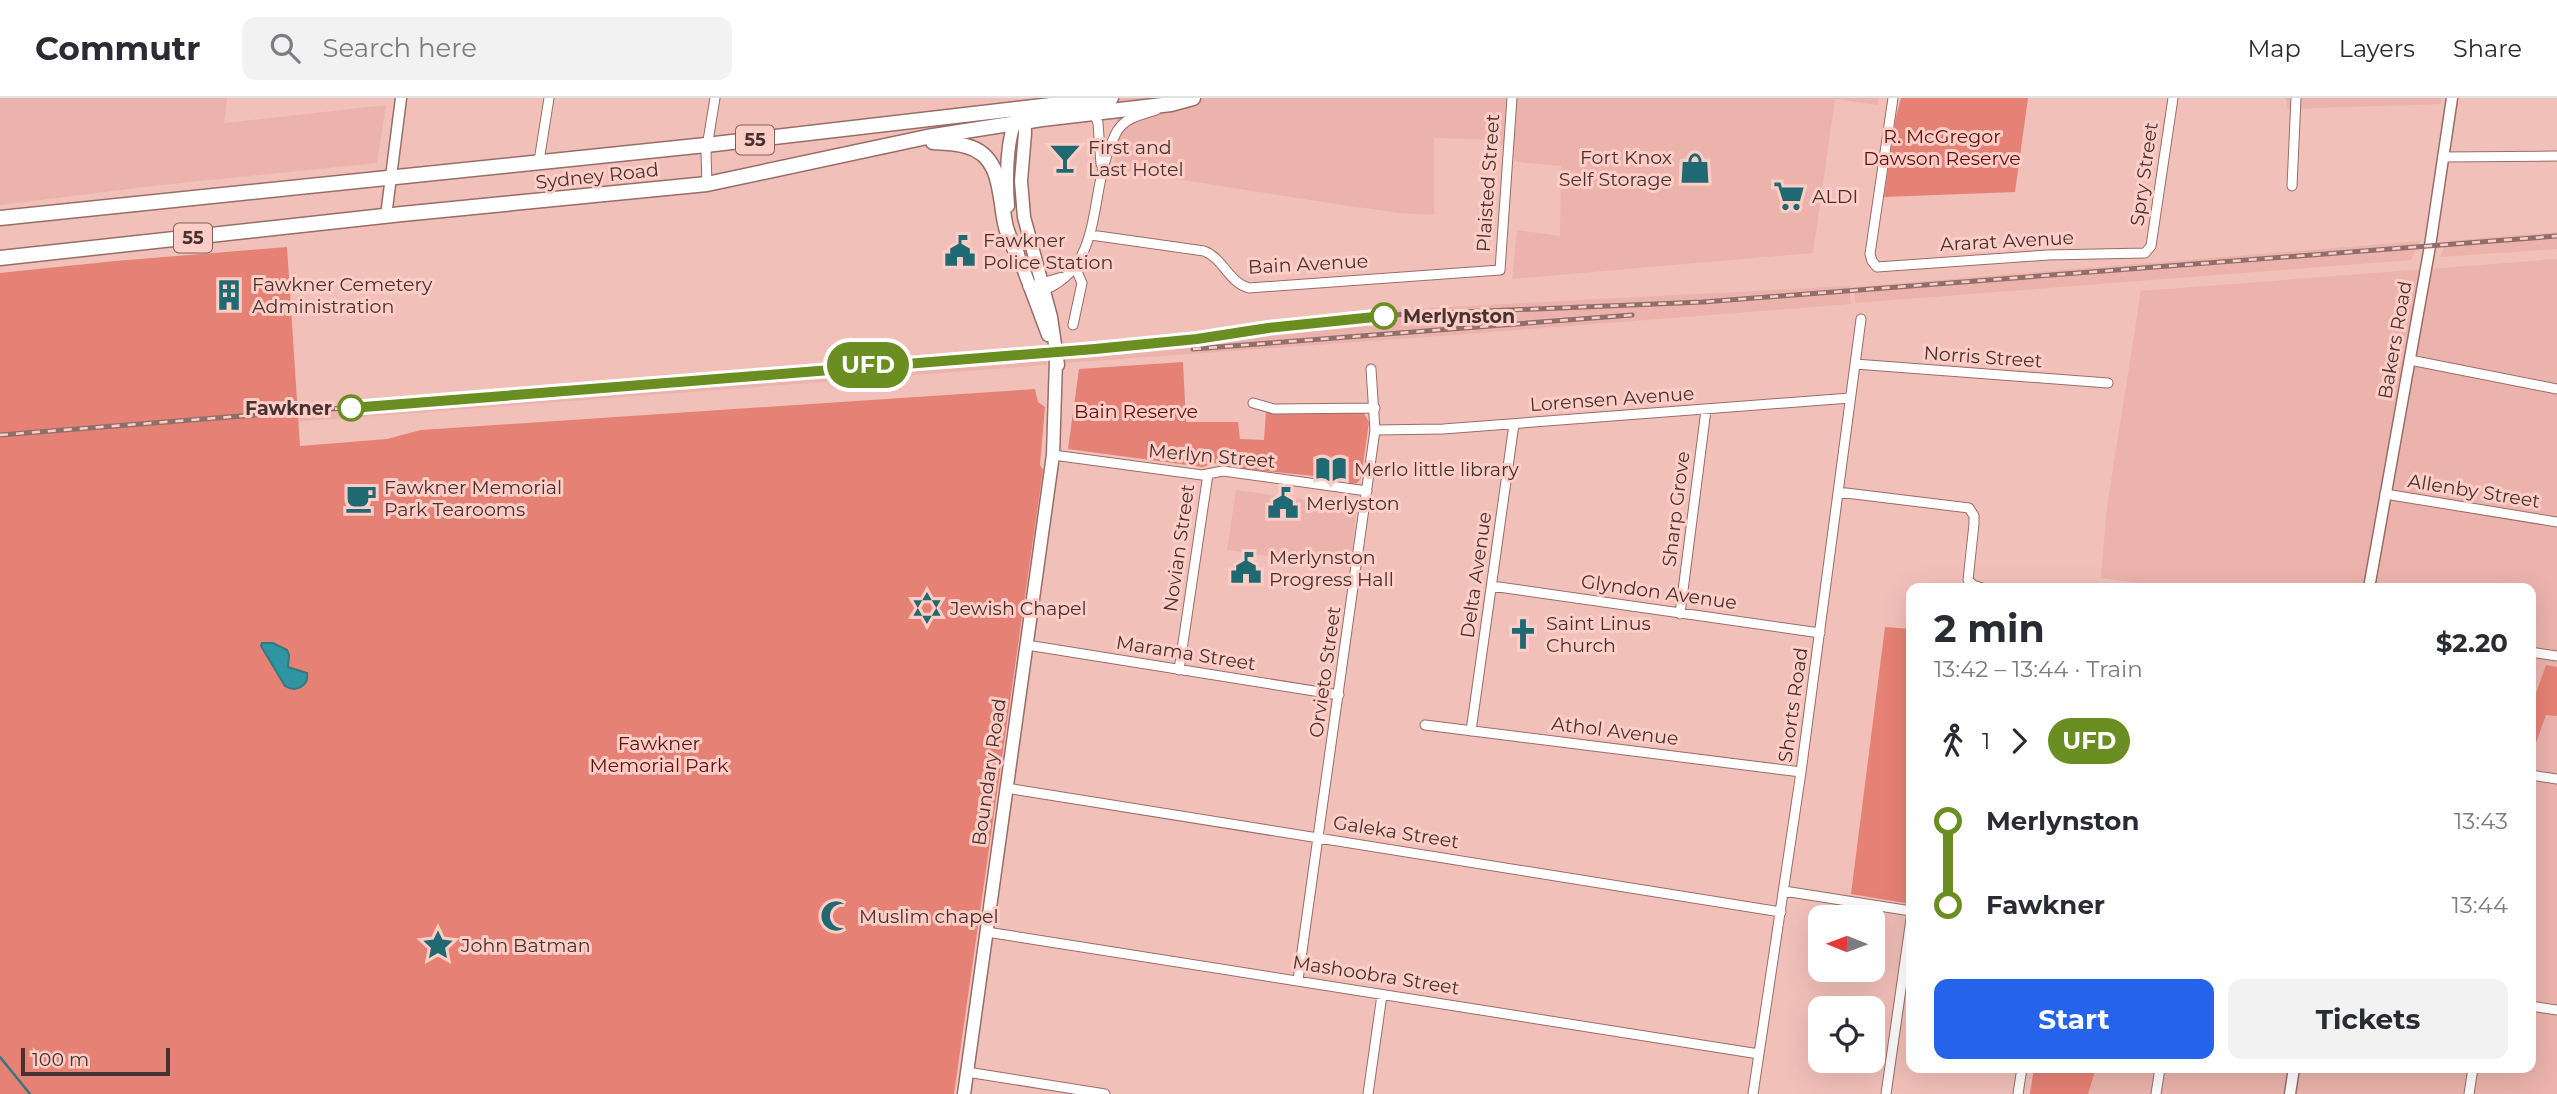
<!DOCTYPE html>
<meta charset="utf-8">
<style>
:root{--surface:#fff;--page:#f2f2f3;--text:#2b2b33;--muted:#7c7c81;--line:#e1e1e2;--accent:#2563eb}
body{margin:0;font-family:Montserrat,sans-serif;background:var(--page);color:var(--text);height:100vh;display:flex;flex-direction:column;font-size:26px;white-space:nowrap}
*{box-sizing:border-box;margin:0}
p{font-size:23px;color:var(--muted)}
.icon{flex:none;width:38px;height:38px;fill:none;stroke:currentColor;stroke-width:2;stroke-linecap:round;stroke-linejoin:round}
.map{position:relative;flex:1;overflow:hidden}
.side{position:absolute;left:1906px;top:485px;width:630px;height:490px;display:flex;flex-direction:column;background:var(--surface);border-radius:14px;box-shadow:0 7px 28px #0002}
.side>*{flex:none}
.badge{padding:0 14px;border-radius:23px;font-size:24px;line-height:46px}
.needle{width:46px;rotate:271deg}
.fabs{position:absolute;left:1808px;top:807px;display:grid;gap:14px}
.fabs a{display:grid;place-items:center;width:77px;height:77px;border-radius:14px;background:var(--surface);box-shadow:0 7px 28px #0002;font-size:35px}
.scale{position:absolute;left:21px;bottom:18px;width:149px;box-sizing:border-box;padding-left:7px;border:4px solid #463230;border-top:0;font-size:19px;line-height:24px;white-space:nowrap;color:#463230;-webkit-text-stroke:5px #fecdc6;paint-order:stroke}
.map>.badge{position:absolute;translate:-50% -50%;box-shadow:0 0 0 4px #fff}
.legs{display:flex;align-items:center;gap:10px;height:77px;padding:0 28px;font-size:23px}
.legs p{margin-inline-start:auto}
.head{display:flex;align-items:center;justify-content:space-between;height:119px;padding:0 28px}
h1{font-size:38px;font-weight:700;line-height:52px}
.primary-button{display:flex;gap:14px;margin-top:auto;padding:14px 28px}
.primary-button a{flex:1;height:80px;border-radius:14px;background:var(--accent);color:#fff;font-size:28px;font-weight:700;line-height:80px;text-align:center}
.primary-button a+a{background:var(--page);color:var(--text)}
ul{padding:0 28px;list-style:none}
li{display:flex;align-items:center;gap:24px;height:84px;font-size:26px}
li i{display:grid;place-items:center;width:10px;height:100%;margin:0 9px;background:currentColor}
li i::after{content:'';width:18px;height:18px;margin:-9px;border:5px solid;border-radius:50%;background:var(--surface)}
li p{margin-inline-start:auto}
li:first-child i{background:linear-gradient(#0000 50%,currentColor 0)}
li:last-child i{background:linear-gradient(currentColor 50%,#0000 0)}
header{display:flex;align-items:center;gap:42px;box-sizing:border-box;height:98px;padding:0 35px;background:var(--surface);border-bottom:2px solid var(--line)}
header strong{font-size:33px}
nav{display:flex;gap:38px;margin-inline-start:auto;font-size:24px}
.search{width:490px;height:63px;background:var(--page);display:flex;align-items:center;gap:18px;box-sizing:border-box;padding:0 24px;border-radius:14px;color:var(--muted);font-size:26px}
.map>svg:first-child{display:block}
</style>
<header>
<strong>Commutr</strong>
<div class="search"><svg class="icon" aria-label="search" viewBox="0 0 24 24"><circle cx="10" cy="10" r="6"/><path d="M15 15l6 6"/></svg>Search here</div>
<nav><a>Map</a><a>Layers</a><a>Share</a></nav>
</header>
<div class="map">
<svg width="2557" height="996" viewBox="0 0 2557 996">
<rect width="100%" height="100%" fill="#f1c0b9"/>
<path fill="#ebb3ab" d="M0,0H227L224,25L386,7L377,65L161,87L0,107Z
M1117,0H1879L1878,7L1835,1L1813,155L1512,181L1517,132L1560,138L1561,68L1517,64L1497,42L1434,40V117L1400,115L1329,105L1115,71Z
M2285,0H2441V6L2288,11Z
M2557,134V151L2440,159L2447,143Z
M2420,143L2411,162L1855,205L1854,189Z
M2557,161V996H2088L2096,970H2530V490H2176L2101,480L2107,409L2141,193Z
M1850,188L1851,206L1467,236L1065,265L1063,248L1220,234L1329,218L1409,211Z
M1044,250L1047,267L176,333L175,320Z
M1236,392L1356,409L1351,470L1227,452Z"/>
<path fill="#e68175" d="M1901,0H2028L2015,94L1884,99L1896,19Z
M287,149L300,348L387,341L421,332L1035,291L1038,304L1045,309L1040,367L1043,372L954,996H0V175L115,163Z
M1183,264L1186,324H1238L1240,341L1264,342L1266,314H1363L1369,324L1361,380L1357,385L1350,386L1344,381L1236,370C1224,364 1215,363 1203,369L1068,351L1079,271Z
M1885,529L1911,531V806L1851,796Z
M2546,567L2557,569V618L2546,617L2531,659V609Z
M2034,970H2096L2088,996H2030Z"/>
<path fill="#2f95a3" stroke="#367780" stroke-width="2" d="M262,545H273L287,552L289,557L288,569L307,575C309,588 296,595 285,588L261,548Z"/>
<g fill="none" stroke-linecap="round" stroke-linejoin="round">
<path stroke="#367780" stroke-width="2.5" d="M0,959L30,996"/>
<defs>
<path id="minor" d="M1893,0L1870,156L1872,163L1877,169L2048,157L2145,155L2151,148L2173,0
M1094,15L1098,25L1101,66
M2443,59L2557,58
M539,63L549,0
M707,86L706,55L715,0
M2292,88L2296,0
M1091,137L1204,153C1223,160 1229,185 1249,190L1500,172L1512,0
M1028,189L1066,178
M1039,194C1103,172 1089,102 1109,51C1113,43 1115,33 1122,27C1130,18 1145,16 1156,12
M1073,227L1082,185L1075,169
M2410,262L2557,291
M1855,266L2108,285
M1253,305L1274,311L1375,310
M1375,332L1443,331L1850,300
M1053,357L1202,377L1223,373L1367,393
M1838,394L1969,410L1974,418V426L1968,482L1973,487L1982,490
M2385,396L2557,424
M1492,488L1820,535
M1680,516L1706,312
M1027,547L1339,597
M2530,554L2557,558
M1179,572L1208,376
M1425,627L1801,674
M1471,633L1514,326
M2530,677L2557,681
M1006,690L1781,814
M1784,793L1911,813
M987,834L1759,956
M1298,882L1375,332L1371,271
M2530,908L2557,912
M967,974L1105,996
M1368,996L1382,897
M1753,996L1801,674L1861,221
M1886,996L1911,821
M2018,996L2022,970
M2156,996L2160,970
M2469,996L2473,970"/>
<path id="tertiary" d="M386,118L401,0
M2369,490L2430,148L2452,0
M2290,996L2294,970"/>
<path id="secondary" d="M1024,17L1025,35L1021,83L1024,119L1051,219L1058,267
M1008,108C1006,83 1006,41 1017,19
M1014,146L1048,237
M964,996L1053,357L1056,262"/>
<path id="trunk" d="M933,44C944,45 956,45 966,48C1002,57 999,96 1005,125C1007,136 1012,146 1017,156
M0,120L706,47L1111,0
M0,160L402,116L707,86L927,39L1042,21L1171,6L1193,0"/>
</defs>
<use href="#minor" stroke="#996d67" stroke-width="11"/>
<use href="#tertiary" stroke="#996d67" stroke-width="13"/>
<use href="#secondary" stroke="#996d67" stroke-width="15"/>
<use href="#trunk" stroke="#996d67" stroke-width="17"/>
<use href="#minor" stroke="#fff" stroke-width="9"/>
<use href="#tertiary" stroke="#fff" stroke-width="10"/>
<use href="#secondary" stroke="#fff" stroke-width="12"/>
<use href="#trunk" stroke="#fff" stroke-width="14"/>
<defs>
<path id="rail" d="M1193,251L1632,217
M0,337L1081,252L1197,241L1268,230L1390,217L1703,204L2557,138"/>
</defs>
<use href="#rail" stroke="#8f6f6b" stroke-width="5"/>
<use href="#rail" stroke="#fecdc6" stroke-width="2.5" stroke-dasharray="8" stroke-linecap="butt"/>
</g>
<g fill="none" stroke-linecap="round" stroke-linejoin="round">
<defs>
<path id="line-1" d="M351,310L1095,251L1197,241L1268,230L1384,218"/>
</defs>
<use href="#line-1" stroke="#fff" stroke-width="16"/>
<use href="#line-1" stroke="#6b8e23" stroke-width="10"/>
</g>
<defs>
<symbol id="bar-bare" viewBox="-9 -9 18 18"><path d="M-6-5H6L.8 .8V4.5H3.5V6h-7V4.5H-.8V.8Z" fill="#1f6973" stroke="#fecdc6" stroke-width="2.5" paint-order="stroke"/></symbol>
<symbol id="shop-bare" viewBox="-9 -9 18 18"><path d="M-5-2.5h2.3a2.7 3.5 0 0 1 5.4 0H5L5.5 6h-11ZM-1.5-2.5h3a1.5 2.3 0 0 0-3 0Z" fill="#1f6973" stroke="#fecdc6" stroke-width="2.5" paint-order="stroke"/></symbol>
<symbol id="supermarket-bare" viewBox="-9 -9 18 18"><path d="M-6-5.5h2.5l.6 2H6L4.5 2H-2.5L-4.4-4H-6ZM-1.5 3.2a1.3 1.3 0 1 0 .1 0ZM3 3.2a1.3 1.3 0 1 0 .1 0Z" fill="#1f6973" stroke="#fecdc6" stroke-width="2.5" paint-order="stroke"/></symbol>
<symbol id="civic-bare" viewBox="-9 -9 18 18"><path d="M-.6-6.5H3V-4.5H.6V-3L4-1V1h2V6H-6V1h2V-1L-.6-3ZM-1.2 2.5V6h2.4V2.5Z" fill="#1f6973" stroke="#fecdc6" stroke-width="2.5" paint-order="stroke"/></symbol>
<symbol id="building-bare" viewBox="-9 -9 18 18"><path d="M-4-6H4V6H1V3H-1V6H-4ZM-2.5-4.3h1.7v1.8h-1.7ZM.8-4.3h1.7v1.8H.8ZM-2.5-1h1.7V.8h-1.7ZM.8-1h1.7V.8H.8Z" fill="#1f6973" stroke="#fecdc6" stroke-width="2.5" paint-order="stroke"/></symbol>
<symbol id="library-bare" viewBox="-9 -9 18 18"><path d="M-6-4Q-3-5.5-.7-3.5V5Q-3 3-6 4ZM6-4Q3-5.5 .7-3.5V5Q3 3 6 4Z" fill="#1f6973" stroke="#fecdc6" stroke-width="2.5" paint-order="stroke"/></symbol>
<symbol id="cafe-bare" viewBox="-9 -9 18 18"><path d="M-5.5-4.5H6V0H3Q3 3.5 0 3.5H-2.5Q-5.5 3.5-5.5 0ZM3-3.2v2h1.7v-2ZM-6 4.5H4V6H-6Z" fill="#1f6973" stroke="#fecdc6" stroke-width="2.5" paint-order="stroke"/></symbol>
<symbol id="synagogue-bare" viewBox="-9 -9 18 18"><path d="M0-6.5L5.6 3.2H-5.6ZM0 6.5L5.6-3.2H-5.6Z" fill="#1f6973" stroke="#fecdc6" stroke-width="2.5" paint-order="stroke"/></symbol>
<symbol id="church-bare" viewBox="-9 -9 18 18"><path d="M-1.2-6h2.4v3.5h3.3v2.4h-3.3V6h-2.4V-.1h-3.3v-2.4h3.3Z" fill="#1f6973" stroke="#fecdc6" stroke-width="2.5" paint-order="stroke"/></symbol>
<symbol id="mosque-bare" viewBox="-9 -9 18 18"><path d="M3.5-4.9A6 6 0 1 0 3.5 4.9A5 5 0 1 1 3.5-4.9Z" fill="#1f6973" stroke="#fecdc6" stroke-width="2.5" paint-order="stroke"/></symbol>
<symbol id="sight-bare" viewBox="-9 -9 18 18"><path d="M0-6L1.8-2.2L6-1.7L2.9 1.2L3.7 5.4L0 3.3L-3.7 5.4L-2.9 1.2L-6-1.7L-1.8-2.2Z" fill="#1f6973" stroke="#fecdc6" stroke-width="2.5" paint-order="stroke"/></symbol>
</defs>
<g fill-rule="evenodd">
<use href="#bar-bare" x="1043" y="38" width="44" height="44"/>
<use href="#shop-bare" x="1673" y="48" width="44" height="44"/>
<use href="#supermarket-bare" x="1767" y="76" width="44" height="44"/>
<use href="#civic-bare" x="938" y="131" width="44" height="44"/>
<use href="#building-bare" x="207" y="175" width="44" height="44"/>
<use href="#library-bare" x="1309" y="349" width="44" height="44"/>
<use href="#cafe-bare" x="339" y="378" width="44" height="44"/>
<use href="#civic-bare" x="1261" y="383" width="44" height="44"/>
<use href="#civic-bare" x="1224" y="448" width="44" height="44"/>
<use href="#synagogue-bare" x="905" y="488" width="44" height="44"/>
<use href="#church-bare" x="1501" y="514" width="44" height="44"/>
<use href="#mosque-bare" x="814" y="796" width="44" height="44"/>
<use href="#sight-bare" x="416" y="825" width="44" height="44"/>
</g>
<g fill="#fff" stroke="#6b8e23" stroke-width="3.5">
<circle cx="1384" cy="218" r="12"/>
<circle cx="351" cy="310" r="12"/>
</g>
<g text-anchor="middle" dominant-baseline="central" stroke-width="6" stroke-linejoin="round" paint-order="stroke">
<g fill="#fecdc6" stroke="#7d605d" stroke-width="2">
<rect x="736" y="27.5" width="38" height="29" rx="5"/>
<rect x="174" y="125.5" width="38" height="29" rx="5"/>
</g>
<g font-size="18" font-weight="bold" fill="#463230">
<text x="755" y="42">55</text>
<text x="193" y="140">55</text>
</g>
<g font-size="19" fill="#5f120f" stroke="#fecdc6">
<text x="1942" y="38">R. McGregor<tspan x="1942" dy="22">Dawson Reserve</tspan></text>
<text x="1136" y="313">Bain Reserve</text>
<text x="659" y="645">Fawkner<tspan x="659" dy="22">Memorial Park</tspan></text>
</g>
<g font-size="19" fill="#463230" stroke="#fecdc6" text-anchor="start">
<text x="1088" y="49">First and<tspan x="1088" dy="22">Last Hotel</tspan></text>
<text x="1672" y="59" text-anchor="end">Fort Knox<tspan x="1672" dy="22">Self Storage</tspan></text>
<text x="1812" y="98">ALDI</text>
<text x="983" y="142">Fawkner<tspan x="983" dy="22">Police Station</tspan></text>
<text x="252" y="186">Fawkner Cemetery<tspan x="252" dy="22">Administration</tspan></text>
<text x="1354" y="371">Merlo little library</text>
<text x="384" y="389">Fawkner Memorial<tspan x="384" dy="22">Park Tearooms</tspan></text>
<text x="1306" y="405">Merlyston</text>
<text x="1269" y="459">Merlynston<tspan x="1269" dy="22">Progress Hall</tspan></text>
<text x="950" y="510">Jewish Chapel</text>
<text x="1546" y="525">Saint Linus<tspan x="1546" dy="22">Church</tspan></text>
<text x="859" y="818">Muslim chapel</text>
<text x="461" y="847">John Batman</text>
</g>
<g font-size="19" fill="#463230" stroke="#fecdc6">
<text transform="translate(2144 76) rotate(-82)">Spry Street</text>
<text transform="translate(597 78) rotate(-6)">Sydney Road</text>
<text transform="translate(1488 85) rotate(-86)">Plaisted Street</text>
<text transform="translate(2007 143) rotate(-3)">Ararat Avenue</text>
<text transform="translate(1308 166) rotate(-3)">Bain Avenue</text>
<text transform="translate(2395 242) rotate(-80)">Bakers Road</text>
<text transform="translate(1983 259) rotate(4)">Norris Street</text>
<text transform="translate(1612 301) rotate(-4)">Lorensen Avenue</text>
<text transform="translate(1212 358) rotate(5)">Merlyn Street</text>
<text transform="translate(2474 393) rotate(9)">Allenby Street</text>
<text transform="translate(1676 411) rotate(-83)">Sharp Grove</text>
<text transform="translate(1179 450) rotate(-82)">Novian Street</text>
<text transform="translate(1476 477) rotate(-82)">Delta Avenue</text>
<text transform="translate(1659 494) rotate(8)">Glyndon Avenue</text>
<text transform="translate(1186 555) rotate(9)">Marama Street</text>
<text transform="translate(1325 574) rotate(-82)">Orvieto Street</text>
<text transform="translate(1793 607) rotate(-82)">Shorts Road</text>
<text transform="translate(1615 633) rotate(7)">Athol Avenue</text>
<text transform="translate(989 674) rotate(-82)">Boundary Road</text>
<text transform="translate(1396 734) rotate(9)">Galeka Street</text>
<text transform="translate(1376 877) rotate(9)">Mashoobra Street</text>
</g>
<g font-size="19" font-weight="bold" fill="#463230" stroke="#fecdc6" text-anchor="start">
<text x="1403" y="218">Merlynston</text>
<text x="332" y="310" text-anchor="end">Fawkner</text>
</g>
</g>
</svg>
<div class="fabs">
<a><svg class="needle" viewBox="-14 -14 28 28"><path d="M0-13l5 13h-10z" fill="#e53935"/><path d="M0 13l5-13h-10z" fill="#7c7c81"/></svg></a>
<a><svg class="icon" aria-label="locate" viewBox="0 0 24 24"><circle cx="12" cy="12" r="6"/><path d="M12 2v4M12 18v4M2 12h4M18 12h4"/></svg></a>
</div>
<div class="scale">100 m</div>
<b class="badge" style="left:868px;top:267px;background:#6b8e23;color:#fff">UFD</b>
<section class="side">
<div class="head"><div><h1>2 min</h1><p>13:42 – 13:44 · Train</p></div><b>$2.20</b></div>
<div class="legs"><svg class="icon" aria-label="walk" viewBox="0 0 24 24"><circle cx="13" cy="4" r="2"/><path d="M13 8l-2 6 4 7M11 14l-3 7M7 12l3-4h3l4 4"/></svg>1<svg class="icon" aria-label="forward" viewBox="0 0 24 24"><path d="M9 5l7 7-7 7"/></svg><b class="badge" style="background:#6b8e23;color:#fff">UFD</b></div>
<ul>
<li><i style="color:#6b8e23"></i><b>Merlynston</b><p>13:43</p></li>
<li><i style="color:#6b8e23"></i><b>Fawkner</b><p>13:44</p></li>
</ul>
<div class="primary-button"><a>Start</a><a>Tickets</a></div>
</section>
</div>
